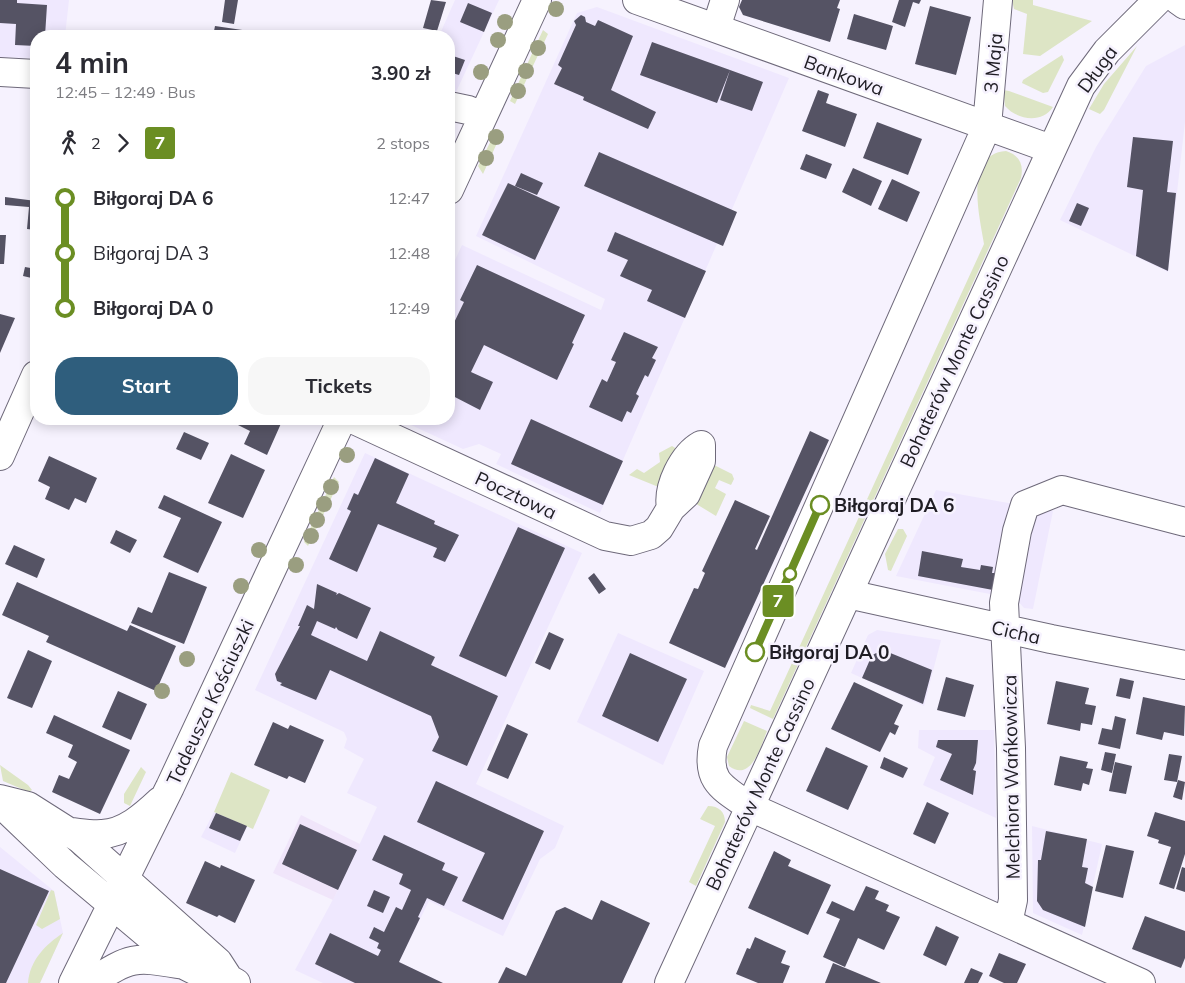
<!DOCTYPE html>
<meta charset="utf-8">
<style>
:root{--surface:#fff;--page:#f7f7f7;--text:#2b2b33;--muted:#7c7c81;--accent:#2f5e7d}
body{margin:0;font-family:Mulish,sans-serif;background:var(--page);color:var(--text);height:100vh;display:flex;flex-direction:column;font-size:19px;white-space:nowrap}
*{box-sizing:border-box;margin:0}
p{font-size:16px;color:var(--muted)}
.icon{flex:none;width:28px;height:28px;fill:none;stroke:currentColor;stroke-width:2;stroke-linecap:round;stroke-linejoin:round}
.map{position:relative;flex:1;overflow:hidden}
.sheet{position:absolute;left:30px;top:30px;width:425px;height:395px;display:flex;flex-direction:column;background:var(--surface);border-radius:20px;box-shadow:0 2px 12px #0003}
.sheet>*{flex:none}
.badge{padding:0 10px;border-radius:4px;font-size:18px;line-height:32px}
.map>.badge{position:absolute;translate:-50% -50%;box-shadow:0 0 0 2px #fff}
.legs{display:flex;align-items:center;gap:8px;height:55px;padding:0 25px;font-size:16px}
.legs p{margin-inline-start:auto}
.overview{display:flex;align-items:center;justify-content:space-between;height:85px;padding:0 25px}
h1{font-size:28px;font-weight:700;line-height:38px}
.primary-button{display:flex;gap:10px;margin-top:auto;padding:10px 25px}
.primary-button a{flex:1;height:58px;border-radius:20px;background:var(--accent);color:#fff;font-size:20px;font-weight:700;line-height:58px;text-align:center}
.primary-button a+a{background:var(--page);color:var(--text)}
ul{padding:0 25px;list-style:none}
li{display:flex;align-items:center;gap:18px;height:55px;font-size:19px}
li i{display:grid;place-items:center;width:8px;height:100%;margin:0 6px;background:currentColor}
li i::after{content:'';width:12px;height:12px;margin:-6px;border:4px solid;border-radius:50%;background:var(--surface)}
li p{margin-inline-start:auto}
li:first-child i{background:linear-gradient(#0000 50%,currentColor 0)}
li:last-child i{background:linear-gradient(currentColor 50%,#0000 0)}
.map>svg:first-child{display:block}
</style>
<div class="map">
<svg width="1185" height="983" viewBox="0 0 1185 983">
<rect width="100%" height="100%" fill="#f6f2fe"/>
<path fill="#efe8fe" d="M0,0H69L65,36H36V58L0,57Z
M455,0H499L456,92L449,91V36H439Z
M597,7L789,78L600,513L496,464L501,454L479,444L463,449L398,419H449V273L462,245L601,310L605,299L476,236L577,13Z
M1185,45V122L1168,272L1060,220L1096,147L1146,66Z
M365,453L582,553L476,784L564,826L555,848L540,859L503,936L429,901L399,962L443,983H323L295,970L338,890L377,807L347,793L364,759L344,748L347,739L344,732L255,690Z
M936,490L1053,511L1033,609L1024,608L1016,599L896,576Z
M877,630L941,640L924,706L851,673L868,635Z
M618,633L704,671L663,765L577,722Z
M919,730H994L996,818L923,785L935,757L918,748Z
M214,812L247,827L235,853L201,837Z
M1032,826L1102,844L1082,935L1033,913Z
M0,847L54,891L63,933L40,983H0Z"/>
<path fill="#f0e5fa" d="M301,815L360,844L333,900L273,873Z"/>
<path fill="#dde5c5" d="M1012,0H1033V5L1092,21L1040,56L1023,54L1027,14L1014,9Z
M543,30L548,34L515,104L510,101Z
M1137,46L1104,110L1100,114L1089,109L1104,84Z
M1062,55L1064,60L1048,92L1043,93L1022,83L1023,80Z
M1003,90L1009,91L1053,107C1042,124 1017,120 1005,106Z
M497,129L502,132L483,174L478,166Z
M1006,151C1019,155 1024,164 1021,178L773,719L750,708L751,705L770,711L984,244C980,218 963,154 1006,151Z
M672,446L677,449L661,488L629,475L637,469L644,473L660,462L659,453Z
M714,465L732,474L734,479L731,485L719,480L715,488L726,494L716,516L693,502L709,466Z
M334,477L339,482L308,546L304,542Z
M898,529H903L907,536L891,571L888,570L885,554Z
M744,721L767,731C761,746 751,783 729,766L727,757Z
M0,765L28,785L32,790L29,792L3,781Z
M141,767L146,772L130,806L124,803V794Z
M231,772L270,790L253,829L214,812Z
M708,806C719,806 725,812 725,822L696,886L689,882L715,826L700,819Z
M51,890L54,891L60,919L42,929L36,925Z
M63,933L40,983H28C30,960 45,945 63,933Z"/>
<path fill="#555364" d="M0,0H17V3L47,5L45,36H36V46L15,45L16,24L0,23Z
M225,0H238L234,24L222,22Z
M431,0L446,2L437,31L423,28Z
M742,0H840L837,8L840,9L830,42L743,15L739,7Z
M899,0H921L919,4L913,2L905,27L892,22Z
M468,3L492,13L484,32L460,22Z
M930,6L971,17L956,75L915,64Z
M854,14L893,26L886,50L847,39Z
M581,15L585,17L586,22L595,26L598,20L633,36L611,90L656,112L648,129L583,100L584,97L554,84L562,68L558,65L576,25L574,21Z
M215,26L256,32V36H213Z
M652,42L730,70L717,103L640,75Z
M450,55L465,60L459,75L449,72Z
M730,70L763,82L752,111L720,100Z
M818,90L829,94L826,103L857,114L845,147L802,131Z
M877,122L922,139L908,175L863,158Z
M1133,137L1173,141L1167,192L1176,193L1168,271L1136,256L1143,190L1127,187Z
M599,152L737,212L723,246L584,186Z
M806,154L832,164L826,179L800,169Z
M853,168L882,181L871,206L842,192Z
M521,173L543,183L537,195L515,186Z
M892,179L920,192L907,222L878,209Z
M508,183L560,207L535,260L482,235Z
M5,197L36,201V230L27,229L29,207L5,205Z
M1077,203L1089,208L1081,226L1069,221Z
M615,232L706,271L685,318L647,301L652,290L620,276L628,260L607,251Z
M0,235H6L4,264H0Z
M477,265L585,315L572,343L574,344L557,380L484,345L471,372L493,382L480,410L449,394V333L464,302L460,300Z
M25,267L36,269V279L23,276Z
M0,314L15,318L0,353Z
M624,332L658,347L652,358L656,360L648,377L645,375L636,394L639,396L631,413L627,411L622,422L589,407L602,379L607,382L616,362L611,360Z
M239,419H283L267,455L244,444L250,431L236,424Z
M531,419L623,461L603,505L511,464Z
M810,431L829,440L725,668L669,643L694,588L698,589L705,573L702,571L735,500L770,516L755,549L757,550Z
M184,432L209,443L201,460L176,449Z
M231,454L265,470L243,518L208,503Z
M49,456L97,478L86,503L75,498L69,510L45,499L50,487L38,481Z
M375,458L409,474L396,503L435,521L434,524L459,535L445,562L433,557L437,548L378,524L357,572L329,559L351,511L347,509L354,493L358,495Z
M164,495L222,522L198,573L163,557L181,518L158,508Z
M518,527L565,548L506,677L459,656Z
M116,530L137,540L130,553L110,543Z
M14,545L45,559L37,578L5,564Z
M922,551L963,559L961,567L980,570L981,565L993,567L992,573H996L993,590L918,576Z
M169,572L207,587L184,644L131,623L138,607L152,613Z
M594,573L606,589L599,594L588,578Z
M17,582L127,631L130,625L176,646L156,691L46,642L49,636L2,615Z
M317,584L337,593L336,595L339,593L371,608L357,639L338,630L336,627L335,629L317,621L311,635L367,661L380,631L435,657L431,665L498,696L467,766L432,751L439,737L431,716L330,670L316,700L280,685L282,683L277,681L275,674L300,626H298L307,605L314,609Z
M549,632L564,639L550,670L535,663Z
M28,650L52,661L32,708L7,698Z
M883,650L932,670L923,704L862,678L872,655Z
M630,653L687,679L658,742L602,716Z
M946,677L974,685L965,717L937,710Z
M1120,678L1134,681L1130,699L1116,696Z
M1056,681L1089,688L1085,704L1096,706L1092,725L1081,723L1080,731L1047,724Z
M854,682L903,705L894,724L899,726L895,735L890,732L880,752L831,729Z
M118,691L147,704L131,740L102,727Z
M1143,697L1185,706L1184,736L1164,732L1162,740L1136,734Z
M54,715L130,750L100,814L52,792L59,775L69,779L77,762L68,757L73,745L46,733Z
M1115,716L1126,719L1120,749L1098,744L1102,728L1112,730Z
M273,722L288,729L290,725L324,740L305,783L289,776L287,779L254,765Z
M507,724L528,734L508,779L487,770Z
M938,740H978L976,763L973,770L976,771L973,795L940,780L952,754L936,747Z
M826,747L868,766L848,810L806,791Z
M1105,752L1116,754L1112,773L1101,770Z
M1169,754L1182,756L1177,782L1164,780Z
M1060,756L1088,762L1086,768L1093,769L1089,785L1083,783L1081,791L1054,785Z
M884,757L908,768L903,778L880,768Z
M1115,762L1132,766L1126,794L1109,791Z
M1178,780L1185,782L1182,800L1173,797Z
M436,781L544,831L503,920L462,901L485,853L417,822Z
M927,802L949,813L935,844L913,834Z
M1155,812L1185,821V854L1174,889L1159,884L1171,847L1158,843L1159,840L1147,836Z
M216,813L247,826L240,841L209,828Z
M300,824L357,850L338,890L282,864Z
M1046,831L1087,839L1082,867L1088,868L1085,883L1093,887L1085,927L1043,910L1037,901L1038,860H1041Z
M384,835L445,863L442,870L458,877L444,906L427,898L418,917L420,918L399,962L443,983H355L315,964L330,933L378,956L381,950L377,948L379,943L369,938L374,927L384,932L396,907L402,910L411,890L399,884L403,874L372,860Z
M1106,845L1134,851L1123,898L1095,891Z
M774,851L791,860L788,866L831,885L808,935L748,908Z
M205,861L220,868L221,865L255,880L235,923L219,915L217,917L186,903Z
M1182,867L1185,868V892L1176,889Z
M0,869L49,891L6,983H0Z
M866,886L879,891L875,899L889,905L886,911L900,917L884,950L858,938L845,967L823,957L840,919L826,913L832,901L854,911Z
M374,890L390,897L383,913L367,906Z
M601,900L650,923L622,983H498L506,967L526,976L556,911L565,907L592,920Z
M1145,916L1185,931V958L1181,968L1132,949Z
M936,926L959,937L946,966L923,955Z
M755,937L786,951L781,963L790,966L783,983H758L736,974L747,948L750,949Z
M999,953L1026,964L1017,983H1004L989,976Z
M833,963L855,972L881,983H825Z
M971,968L983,973L978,983H964Z"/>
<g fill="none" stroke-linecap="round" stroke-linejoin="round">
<defs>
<path id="minor" d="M637,0L1051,149
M998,0L987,126L713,746C706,782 723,788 750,807L1141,983
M1178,0L1185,5
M716,28L725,0
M0,72L36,74
M449,106L468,110L483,116
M449,190L537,0
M352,419L605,536L631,541L651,535L659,528L671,508L686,494L701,461V445C683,455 667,487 671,508
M0,456L36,375
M848,594L1051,639L1185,665
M0,799L28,806L80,839L218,962L229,979
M0,803L65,865L184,965L208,977L229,979L236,983
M70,832C81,833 92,835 102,834C125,833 144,816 160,801
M1008,923L1013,900L1011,748L1004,603L1017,531L1025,505L1062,490L1185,522
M73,983L170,787L342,419
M90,983C133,955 135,957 184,965
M669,983L1081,86L1107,51L1158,0"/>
</defs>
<use href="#minor" stroke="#6e697a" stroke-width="30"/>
<use href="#minor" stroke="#fff" stroke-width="28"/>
</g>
<g fill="#9a9e80">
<circle cx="556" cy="9" r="8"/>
<circle cx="505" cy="22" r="8"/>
<circle cx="498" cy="40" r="8"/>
<circle cx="538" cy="48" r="8"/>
<circle cx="526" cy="71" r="8"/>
<circle cx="481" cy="72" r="8"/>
<circle cx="518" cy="91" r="8"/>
<circle cx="496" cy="137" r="8"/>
<circle cx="486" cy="158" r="8"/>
<circle cx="347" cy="455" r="8"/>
<circle cx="331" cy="487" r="8"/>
<circle cx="324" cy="504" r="8"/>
<circle cx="317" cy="520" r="8"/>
<circle cx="311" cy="536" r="8"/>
<circle cx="259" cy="550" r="8"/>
<circle cx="296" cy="565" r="8"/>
<circle cx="241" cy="586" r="8"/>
<circle cx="187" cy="659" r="8"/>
<circle cx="162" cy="691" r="8"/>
</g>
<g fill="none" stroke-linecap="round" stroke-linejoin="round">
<defs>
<path id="line-1" d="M755,652L820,505"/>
</defs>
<use href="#line-1" stroke="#fff" stroke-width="11"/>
<use href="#line-1" stroke="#6b8e23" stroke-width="8"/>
</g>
<g fill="#fff" stroke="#6b8e23" stroke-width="2.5">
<circle cx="820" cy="505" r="9"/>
<circle cx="790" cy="574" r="6"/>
<circle cx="755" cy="652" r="9"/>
</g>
<g text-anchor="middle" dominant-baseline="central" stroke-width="5" stroke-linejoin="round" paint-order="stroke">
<g font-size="19" fill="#1f1d24" stroke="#f6f2fe">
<text transform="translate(993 63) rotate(-85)">3 Maja</text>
<text transform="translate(1097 69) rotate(-54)">Długa</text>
<text transform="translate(844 75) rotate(20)">Bankowa</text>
<text transform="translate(954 361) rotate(-65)">Bohaterów Monte Cassino</text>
<text transform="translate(516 495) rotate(25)">Pocztowa</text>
<text transform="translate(1016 632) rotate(13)">Cicha</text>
<text transform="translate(210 702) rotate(-65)">Tadeusza Kościuszki</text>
<text transform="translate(1011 777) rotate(-91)">Melchiora Wańkowicza</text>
<text transform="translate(760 784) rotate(-65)">Bohaterów Monte Cassino</text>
</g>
<g font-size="19" font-weight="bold" fill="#1f1d24" stroke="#f6f2fe" text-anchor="start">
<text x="834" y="505">Biłgoraj DA 6</text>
<text x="769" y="652">Biłgoraj DA 0</text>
</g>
</g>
</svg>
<b class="badge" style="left:778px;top:601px;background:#6b8e23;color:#fff">7</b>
<section class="sheet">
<div class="overview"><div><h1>4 min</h1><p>12:45 – 12:49 · Bus</p></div><b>3.90 zł</b></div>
<div class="legs"><svg class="icon" aria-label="walk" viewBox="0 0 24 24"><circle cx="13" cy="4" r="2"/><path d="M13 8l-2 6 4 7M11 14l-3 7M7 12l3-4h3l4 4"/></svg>2<svg class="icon" aria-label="forward" viewBox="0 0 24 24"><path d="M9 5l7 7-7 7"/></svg><b class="badge" style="background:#6b8e23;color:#fff">7</b><p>2 stops</p></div>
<ul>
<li><i style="color:#6b8e23"></i><b>Biłgoraj DA 6</b><p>12:47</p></li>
<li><i style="color:#6b8e23"></i><span>Biłgoraj DA 3</span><p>12:48</p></li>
<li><i style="color:#6b8e23"></i><b>Biłgoraj DA 0</b><p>12:49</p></li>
</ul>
<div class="primary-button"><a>Start</a><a>Tickets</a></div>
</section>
</div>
